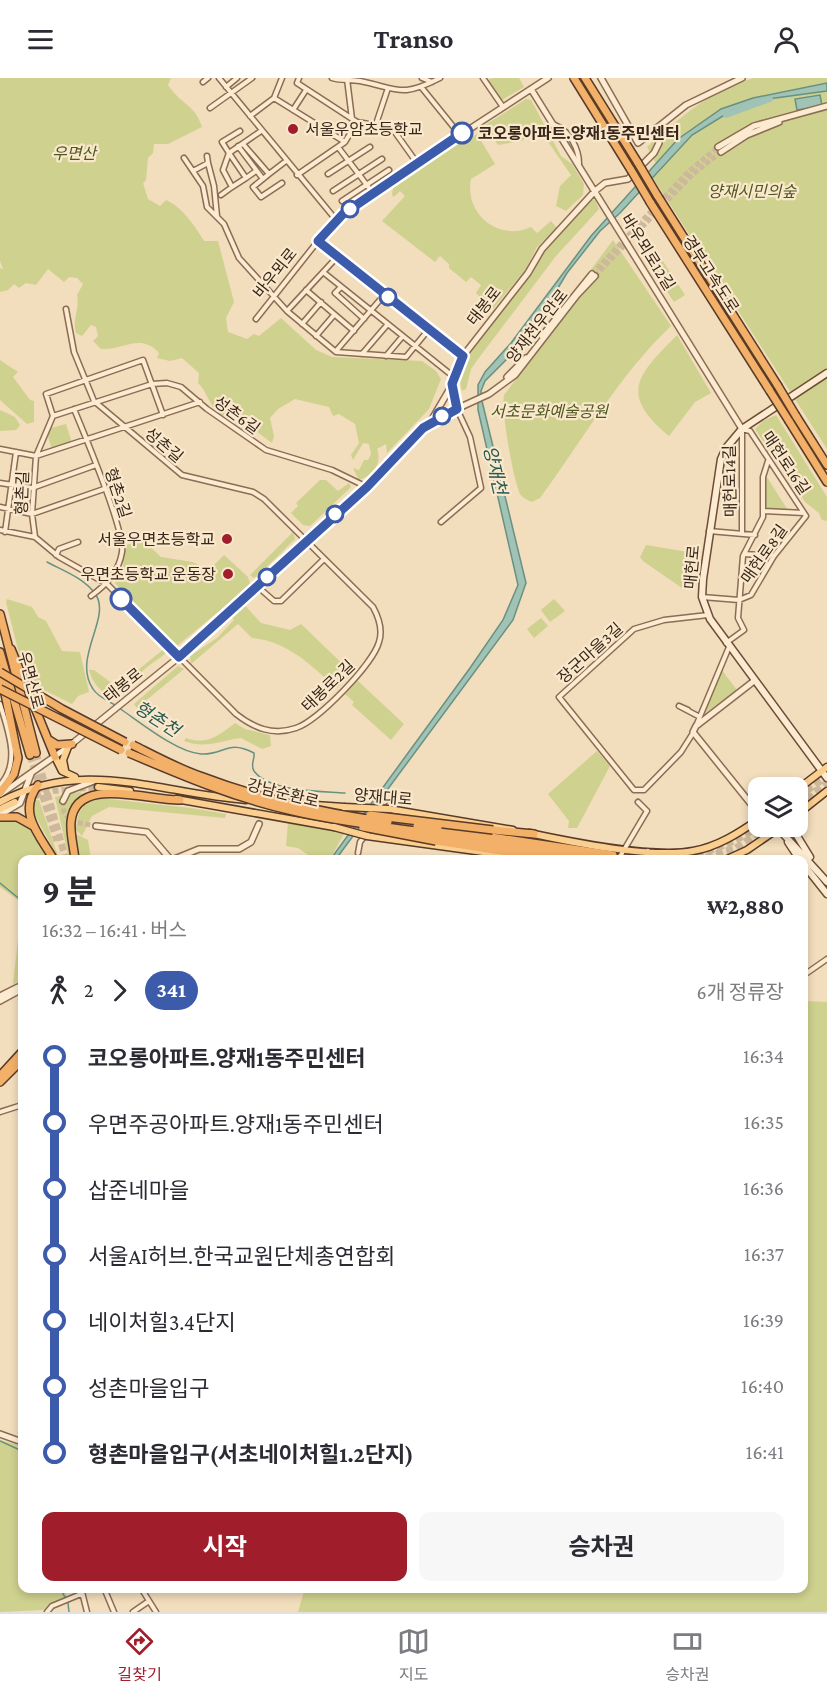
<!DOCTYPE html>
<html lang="ko">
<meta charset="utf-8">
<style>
:root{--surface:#fff;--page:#f7f7f7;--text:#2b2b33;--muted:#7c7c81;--line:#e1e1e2;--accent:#a01e2b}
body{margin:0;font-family:"Crimson Pro","Noto Sans KR",serif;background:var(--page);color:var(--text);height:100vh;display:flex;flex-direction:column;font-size:22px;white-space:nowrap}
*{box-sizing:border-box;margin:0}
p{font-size:20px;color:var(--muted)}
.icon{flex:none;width:33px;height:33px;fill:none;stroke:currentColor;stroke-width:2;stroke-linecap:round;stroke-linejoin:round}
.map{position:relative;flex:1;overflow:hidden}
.side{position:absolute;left:18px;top:777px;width:790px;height:738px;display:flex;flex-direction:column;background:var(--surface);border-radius:12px;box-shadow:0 3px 9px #0003}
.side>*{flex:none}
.badge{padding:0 12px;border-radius:20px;font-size:21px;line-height:39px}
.controls{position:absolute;left:748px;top:699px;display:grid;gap:12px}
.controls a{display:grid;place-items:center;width:60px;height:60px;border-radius:12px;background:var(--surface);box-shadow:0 3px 9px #0003;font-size:30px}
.map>.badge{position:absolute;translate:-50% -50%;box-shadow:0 0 0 3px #fff}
.legs{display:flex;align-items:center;gap:9px;height:66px;padding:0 24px;font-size:20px}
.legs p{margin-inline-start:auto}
.summary{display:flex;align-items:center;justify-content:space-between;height:102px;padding:0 24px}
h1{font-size:33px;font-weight:700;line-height:45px}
.button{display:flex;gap:12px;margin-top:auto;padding:12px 24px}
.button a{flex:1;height:69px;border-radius:12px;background:var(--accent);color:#fff;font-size:24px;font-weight:700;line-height:69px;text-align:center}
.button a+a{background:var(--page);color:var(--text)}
ul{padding:0 24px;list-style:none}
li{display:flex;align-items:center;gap:21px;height:66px;font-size:22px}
li i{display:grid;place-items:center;width:9px;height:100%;margin:0 8px;background:currentColor}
li i::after{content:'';width:15px;height:15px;margin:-8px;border:4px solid;border-radius:50%;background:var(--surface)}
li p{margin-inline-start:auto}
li:first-child i{background:linear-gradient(#0000 50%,currentColor 0)}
li:last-child i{background:linear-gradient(currentColor 50%,#0000 0)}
header{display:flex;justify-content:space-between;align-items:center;height:78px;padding:0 24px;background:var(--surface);font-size:27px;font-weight:700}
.tabs{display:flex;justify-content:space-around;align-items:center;height:84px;border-top:2px solid var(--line);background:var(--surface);font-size:16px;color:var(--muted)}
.tabs a{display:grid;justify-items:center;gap:3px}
.tabs .selected{color:var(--accent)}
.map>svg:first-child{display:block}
</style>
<header><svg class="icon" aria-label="menu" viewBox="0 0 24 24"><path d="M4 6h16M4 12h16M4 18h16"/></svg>Transo<svg class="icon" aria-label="person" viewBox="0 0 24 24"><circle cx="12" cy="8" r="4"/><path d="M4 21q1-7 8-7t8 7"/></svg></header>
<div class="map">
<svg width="827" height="1534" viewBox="0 0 827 1534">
<rect width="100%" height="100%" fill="#f2ddbc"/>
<path fill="#cfd18f" d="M0,0H171L168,7C181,27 195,26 202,49L168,66H154L153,75L148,80L146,102L143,105L148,121L160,128L166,122C182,129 195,148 204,163H218L234,224L226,240L228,254L247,261L254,256L259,258L281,240L316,272L332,279L422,283L436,293L441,301L429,331L387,375L386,366L377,371C382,385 374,397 359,402L353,390L359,392L364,382H368L371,376L369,366L363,365L353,382L351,377L359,365L355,346L339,336L333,338L329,329L295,321L278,331L270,340L274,358L272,365L252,350L246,340C240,339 232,340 226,339C211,335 208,314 198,305L199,295L182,280L170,283L157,280L159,275C141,254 121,273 101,271L93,263L98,258L96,249L91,247L82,258L76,255C72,240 80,231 77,217L83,206L77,200L69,199L64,204L48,191L36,207L26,205L19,210L14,206L8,212L0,214V190L3,191L0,183Z
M492,0H529H519L524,9L502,22L488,2Z
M754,0H827V371L653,100L660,93L647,69C679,41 711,11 754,0Z
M526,21L531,22L561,78L572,86L584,106L583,117L566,133L556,128L560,108L571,97L540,52L521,63L498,67L485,47Z
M477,56L495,86L471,101C464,136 499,164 531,149L537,155L551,143L557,150L537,169L526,191L492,232L476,215L481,207L471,199L466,204L449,190V186L440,178L435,184L382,143L405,118L400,113L394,119L392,117L394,104L462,59L465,64Z
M591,122H595L599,131L556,178L478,281L471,291L466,311L462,313L459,298L465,279L532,196L545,171Z
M613,162L671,248C619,297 582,363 540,420L532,424C527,422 523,420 520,416C513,400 501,333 504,317L575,222L597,200L590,193Z
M653,168L685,217L674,224L642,176Z
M677,257L711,315L695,324L669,358C617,315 639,296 677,257Z
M0,282L18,294L13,299L30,322L34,323V344L27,346L0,322Z
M0,332L15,339L20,347L16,352L0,353Z
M776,337L827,419V443L822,442L819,435L805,424L755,351L763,343Z
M66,346L72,365L52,371L48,359L51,350Z
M765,396L789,434L765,433Z
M320,402H326L338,413L349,405L351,409L310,448L303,447L291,435L298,428L296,425Z
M293,454L295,461C289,467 257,499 254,500L250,497Z
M143,462L161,479L192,484L210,491L224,477L248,499L250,506L237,519L261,545L290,552L301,546L352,595L337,610C310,587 288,563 252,560L238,546L191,586L190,578L217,560L234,542L223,530L178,567L171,566L115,505L123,488L126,467Z
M646,467L694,475L685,512L643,483L640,479Z
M7,521L32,529L38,539L46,543L62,573L80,574L89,614L78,618L72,626L26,603L6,524Z
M554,521L565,533L550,544L541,532Z
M541,540L548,548L534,560L527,551Z
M164,571L165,576L147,589L113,621C101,613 93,607 89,592H94L117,609Z
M178,588L184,591L137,630L134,626Z
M721,591L737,612L705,635L704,633Z
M358,603L404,646L391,662L352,627L354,624L345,616Z
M235,645L245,651L270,657L271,668L262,671L241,660C219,663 205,671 184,663L186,660C207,668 219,657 235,645Z
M597,673L610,688L577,750H568L569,743L548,716Z
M80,714L84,717C64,736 68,756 72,781H69L55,719Z
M99,720L191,730L226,736L225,740L109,729L92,738L82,758L76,752C77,734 82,725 99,720Z
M39,722L59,781L31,730L32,723Z
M0,742C32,742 35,756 48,781L22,782V903L13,906L22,825L0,809Z
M288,745L345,754L330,781H314L298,770L286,768Z
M74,755L88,762L91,781H79Z
M804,923L827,924V1534H298L305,1510H804Z
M0,1362L22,1368V1510L65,1511L67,1520L51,1525L43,1532L0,1534Z"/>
<path fill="#a0c3b5" stroke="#679183" stroke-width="1.5" d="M827,5V13L768,21L731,33L692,57L620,135L600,153L567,195L546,230L533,246L532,256L485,303L481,313L482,323L526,505L513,542L336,781L330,782L470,590L503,542L518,507L478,332V307L485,294L511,265L591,158L678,61L721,31L753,20Z
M820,17L822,28L797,32L795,21Z"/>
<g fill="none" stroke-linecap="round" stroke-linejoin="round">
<path stroke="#679183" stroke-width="1.5" d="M47,484C64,493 86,501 96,517C111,541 72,580 93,611C97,618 108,623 115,627
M119,630C140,644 176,674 201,676C225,677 227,661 254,675C255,681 250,687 254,693C269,714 321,713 345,715
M361,719L367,721
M0,805L22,823
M0,1363L22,1373
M60,1510L68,1525L69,1534"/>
<path stroke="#a0c3b5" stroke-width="6" d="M726,37L770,21"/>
<path stroke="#cdb89c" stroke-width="5" stroke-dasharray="5 2.5" stroke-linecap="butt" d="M592,196L689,93L718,69
M595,198L692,97L721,74
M227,535L240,523
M63,723L64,734L70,743L96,748"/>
<path stroke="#cdb89c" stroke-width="6" stroke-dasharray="6 3" stroke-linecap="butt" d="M18,723L53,713L98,709"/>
<path stroke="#cdb89c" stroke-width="7" stroke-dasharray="7 3.5" stroke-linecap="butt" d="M36,675L66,782
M30,677L57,763
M798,719L827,698
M798,726L827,705
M613,777C665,786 715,779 759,748
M696,782L736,770L768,748"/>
<defs>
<path id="minor" d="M219,0L337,143
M299,0L297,5L357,44L392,50L417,85
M332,0C341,3 350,1 360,3C399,11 401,20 440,0
M422,0L432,4
M483,0L503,29
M347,1L352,41
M203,4L208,0
M226,9L237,0
M422,10L460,57
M274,20L345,64
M210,30L252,0
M293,32L306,12
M250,38L274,20L282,0
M376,46L388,10
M555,47C570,53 579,71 579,86
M240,53L222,64L229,75L261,53
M243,66L269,96L286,83
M238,68L263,101
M338,69L373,115
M229,75L246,100L232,109L223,92Z
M184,80L203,108L207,129L224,146L239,180L287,233L336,274L406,279L429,251
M208,85L214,108L217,138
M193,93L208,85L207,78
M269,96L253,109L261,119L282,105
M328,96L370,69
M297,97L345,64L357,44
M246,100L256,93
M333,113L382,81
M221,117L232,109
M342,123L389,92
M323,194L454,299
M341,209L335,215L364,241
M306,212L354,253
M66,231L74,274L94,323L182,397L253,414L264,421L373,529C379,540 383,552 379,564C373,586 318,643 296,650C273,658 254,650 236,636L107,506L59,479L35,459L32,436L36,378L53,338L152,306L167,305L181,309L207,331L266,372L332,392L367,409
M287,233L338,178
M256,241L318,163L463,278
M302,246L321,224
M316,258L334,237
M336,273L385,216
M362,276L387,247
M386,278L402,259
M74,331C84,355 125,454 122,474C119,494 106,507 91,518
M53,338L46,316L143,282L163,337
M0,371L36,378L200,324
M0,405L32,410L96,387
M0,429L32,436L104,411
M764,433L804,435
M441,444L481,410L470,359L457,331
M0,452L35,459
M709,453L755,457
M5,454L16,374
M744,476L774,478
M56,477L59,471L78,464
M257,508L274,523H281L324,481
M702,519L739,522L751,517L774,478L806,438L750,353L742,351V456
M726,565L744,552L738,540L743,478L763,439V399L768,383
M0,626C8,653 21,684 0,707
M688,632L679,628L698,638
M696,648L729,569
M693,655L681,674L644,712H634L559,619L634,551L664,542L708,537
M386,730L401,716
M358,775L360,764L371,750
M618,782L647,733L638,724
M804,897L827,881
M0,1034L22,1027
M81,1510L87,1534
M104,1510L114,1534
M141,1510L156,1534
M47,1534L52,1528L81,1516
M133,1534L149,1523"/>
<path id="tertiary" d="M601,0L638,65L686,27L742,0
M531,11L742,351
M718,69L754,48L827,28
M721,74L747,57L779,44
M318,163L343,136L402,95L548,0
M542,258L592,196
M507,299L526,280
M457,331L452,306L463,278L528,195L542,171L595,113L605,105L628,101L654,75L659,65L656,50
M431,343L452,307
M240,523L367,409L423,350L439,339L489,316L515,297L577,217L595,198
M754,603L696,648L693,654L759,736
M1,716L68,669L179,579L227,535
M63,723L68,713L94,703
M0,737L20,725L31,696
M96,748L147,754L171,782
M172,782L199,771H239L251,764L259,746
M0,918L18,909
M0,923L22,911
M0,1356L22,1364"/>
<path id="secondary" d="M827,295L742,351L726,370L721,381L703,501L702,519L710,541L827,700
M791,748L810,779
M777,749L827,804
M788,764L800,782
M804,787L827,816"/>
<path id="primary" d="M55,679L62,693L75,699
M65,692L63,682L68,669
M98,709L130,713
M798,711L827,689
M176,721L334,749
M0,724C84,679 158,715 246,722
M301,726L344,729
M0,731L15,724
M389,731L513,752
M798,736L827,713
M529,755C571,764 653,781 693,773C717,769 739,755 759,741
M367,758L505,777
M643,782L648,774
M725,782L747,772L782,748"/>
<path id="trunk" d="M574,0L631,92
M585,0L638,85
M657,117L778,308
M650,124L770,313
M796,338L827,387
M789,343L827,404
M0,536L36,675
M11,571L55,679
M0,574L30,677
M0,591L18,680L14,696L0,715
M49,662L57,667L72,666
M38,707C17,735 39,756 54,782
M0,739H17L33,748
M438,751L613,777
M493,752L534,756
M437,756L603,782
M436,763L545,780
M75,782C74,770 70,756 71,744C75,696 148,723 180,722
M0,998L22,974
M0,1004L22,982"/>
</defs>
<use href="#minor" stroke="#8b6c54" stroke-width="7"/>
<use href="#tertiary" stroke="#8b6c54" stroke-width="8"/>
<use href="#secondary" stroke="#6d4d37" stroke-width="9"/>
<use href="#primary" stroke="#583b29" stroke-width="9"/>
<use href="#trunk" stroke="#583b29" stroke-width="10"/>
<use href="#minor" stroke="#fcebd0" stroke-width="4"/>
<use href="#tertiary" stroke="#fcebd0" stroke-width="5"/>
<use href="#secondary" stroke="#fcebd0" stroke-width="6"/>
<use href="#primary" stroke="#facf8f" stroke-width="6"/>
<use href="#trunk" stroke="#f3b068" stroke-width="7"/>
<defs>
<path id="primary-bridge" d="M344,729L389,731
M334,749L367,758"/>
<path id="trunk-bridge" d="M638,85L657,117
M631,92L650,124
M778,308L796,338
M770,313L789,343
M0,594L62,631L125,664
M0,611L121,672
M133,667C155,678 177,690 200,698C260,721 324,735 388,744
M129,675C183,698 235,720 293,733C340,744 389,749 437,756
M370,737L493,752
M417,748L438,751
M363,749L436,763"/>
</defs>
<use href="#primary-bridge" stroke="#583b29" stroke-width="9" stroke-linecap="butt"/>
<use href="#trunk-bridge" stroke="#583b29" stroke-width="10" stroke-linecap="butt"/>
<use href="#primary-bridge" stroke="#facf8f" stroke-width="6"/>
<use href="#trunk-bridge" stroke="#f3b068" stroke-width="7"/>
</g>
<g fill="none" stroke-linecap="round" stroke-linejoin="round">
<defs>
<path id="line-1" d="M121,521L179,579L367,409L423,350L457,331L452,306L463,278L318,163L343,136L462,55"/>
</defs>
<use href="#line-1" stroke="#fff" stroke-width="14"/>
<use href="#line-1" stroke="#3d5bab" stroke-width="9"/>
</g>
<g fill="#a01e2b" stroke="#f9e8cc" stroke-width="2">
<circle cx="293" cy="51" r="6"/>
<circle cx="227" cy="461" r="6"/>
<circle cx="228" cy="496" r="6"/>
</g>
<g fill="#fff" stroke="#3d5bab" stroke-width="3">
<circle cx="462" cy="55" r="10"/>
<circle cx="350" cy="131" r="8"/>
<circle cx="388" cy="219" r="8"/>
<circle cx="442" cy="338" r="8"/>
<circle cx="335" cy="436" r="8"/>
<circle cx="267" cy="499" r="8"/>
<circle cx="121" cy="521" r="10"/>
</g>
<g text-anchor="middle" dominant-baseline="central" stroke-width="4.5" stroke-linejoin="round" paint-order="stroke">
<g font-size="16" fill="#39261a" stroke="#f9e8cc" text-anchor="end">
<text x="305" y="51" text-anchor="start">서울우암초등학교</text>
<text x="215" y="461">서울우면초등학교</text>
<text x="216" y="496">우면초등학교 운동장</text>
</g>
<g font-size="16" font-weight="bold" fill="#39261a" stroke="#f9e8cc" text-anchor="start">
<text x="478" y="55">코오롱아파트.양재1동주민센터</text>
</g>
<g font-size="16" font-style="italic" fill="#4e571f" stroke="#f9e8cc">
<text x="74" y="75">우면산</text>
<text x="752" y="113">양재시민의숲</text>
<text x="549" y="333">서초문화예술공원</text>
</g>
<g font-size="16" fill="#39261a" stroke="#f9e8cc">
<text transform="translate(648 174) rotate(58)">바우뫼로12길</text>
<text transform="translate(275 195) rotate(-51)">바우뫼로</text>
<text transform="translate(711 196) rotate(57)">경부고속도로</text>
<text transform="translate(484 228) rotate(-52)">태봉로</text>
<text transform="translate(537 248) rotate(-52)">양재천우안로</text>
<text transform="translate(237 337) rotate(36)">성촌6길</text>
<text transform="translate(164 367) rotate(40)">성촌길</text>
<text transform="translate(786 385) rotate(56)">매헌로16길</text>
<text transform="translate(730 403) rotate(-91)">매헌로14길</text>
<text transform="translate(22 415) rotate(-88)">형촌길</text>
<text transform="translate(118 415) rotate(72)">형촌2길</text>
<text transform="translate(764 476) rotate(-55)">매헌로8길</text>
<text transform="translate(692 489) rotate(-85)">매헌로</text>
<text transform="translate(590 575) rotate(-42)">장군마을3길</text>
<text transform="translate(31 602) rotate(75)">우면산로</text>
<text transform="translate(123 607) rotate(-39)">태봉로</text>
<text transform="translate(328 608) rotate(-44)">태봉로2길</text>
<text transform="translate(283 715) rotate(14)">강남순환로</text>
<text transform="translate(383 719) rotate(5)">양재대로</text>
</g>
<g font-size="18" font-style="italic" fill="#285a52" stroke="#f9e8cc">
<text transform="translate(495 392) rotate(77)">양재천</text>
<text transform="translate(157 641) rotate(33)">형촌천</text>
</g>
</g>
</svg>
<div class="controls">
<a><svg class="icon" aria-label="layers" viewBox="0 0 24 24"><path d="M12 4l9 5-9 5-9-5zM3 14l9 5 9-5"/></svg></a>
</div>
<section class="side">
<div class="summary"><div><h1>9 분</h1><p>16:32 – 16:41 · 버스</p></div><b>₩2,880</b></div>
<div class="legs"><svg class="icon" aria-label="walk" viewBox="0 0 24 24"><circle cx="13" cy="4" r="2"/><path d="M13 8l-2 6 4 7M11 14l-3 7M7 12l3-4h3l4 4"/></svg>2<svg class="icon" aria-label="forward" viewBox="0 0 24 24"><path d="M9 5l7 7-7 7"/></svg><b class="badge" style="background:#3d5bab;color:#fff">341</b><p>6개 정류장</p></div>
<ul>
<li><i style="color:#3d5bab"></i><b>코오롱아파트.양재1동주민센터</b><p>16:34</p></li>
<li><i style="color:#3d5bab"></i><span>우면주공아파트.양재1동주민센터</span><p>16:35</p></li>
<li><i style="color:#3d5bab"></i><span>삽준네마을</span><p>16:36</p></li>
<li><i style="color:#3d5bab"></i><span>서울AI허브.한국교원단체총연합회</span><p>16:37</p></li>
<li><i style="color:#3d5bab"></i><span>네이처힐3.4단지</span><p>16:39</p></li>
<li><i style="color:#3d5bab"></i><span>성촌마을입구</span><p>16:40</p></li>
<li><i style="color:#3d5bab"></i><b>형촌마을입구(서초네이처힐1.2단지)</b><p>16:41</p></li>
</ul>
<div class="button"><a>시작</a><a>승차권</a></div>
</section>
</div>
<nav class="tabs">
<a class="selected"><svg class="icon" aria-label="directions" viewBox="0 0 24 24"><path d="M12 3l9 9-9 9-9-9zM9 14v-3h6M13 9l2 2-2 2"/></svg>길찾기</a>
<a><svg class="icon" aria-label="map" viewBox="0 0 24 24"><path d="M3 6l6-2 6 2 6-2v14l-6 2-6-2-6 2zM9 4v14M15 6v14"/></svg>지도</a>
<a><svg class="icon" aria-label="tickets" viewBox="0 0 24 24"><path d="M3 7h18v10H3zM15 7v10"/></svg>승차권</a>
</nav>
